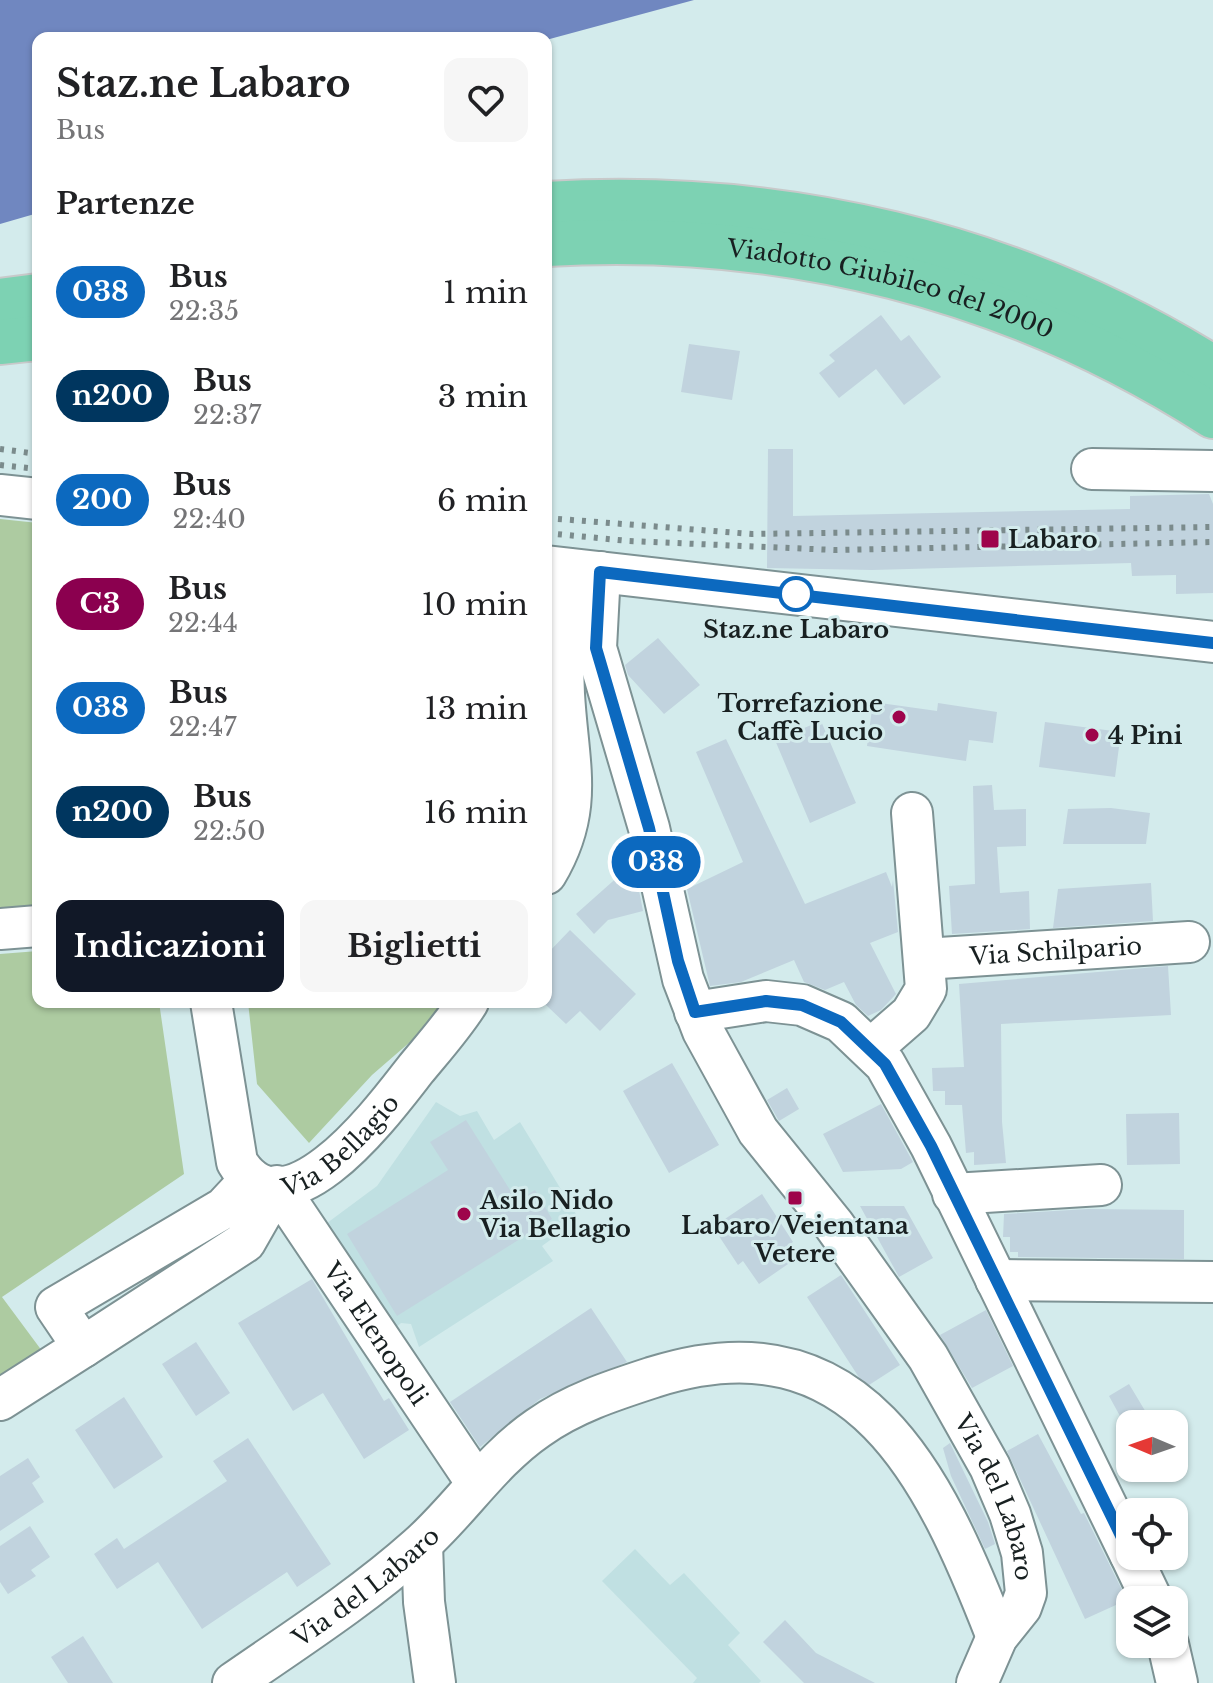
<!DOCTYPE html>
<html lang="it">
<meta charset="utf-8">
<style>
:root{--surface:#fff;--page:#f6f6f6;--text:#202124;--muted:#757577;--accent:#111827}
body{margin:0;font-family:"Libre Baskerville",serif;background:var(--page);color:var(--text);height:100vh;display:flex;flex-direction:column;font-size:30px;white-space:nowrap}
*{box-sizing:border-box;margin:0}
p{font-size:26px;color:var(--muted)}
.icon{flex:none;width:44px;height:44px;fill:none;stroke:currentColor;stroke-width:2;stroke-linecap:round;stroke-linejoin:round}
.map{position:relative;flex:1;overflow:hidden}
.side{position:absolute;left:32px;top:32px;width:520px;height:976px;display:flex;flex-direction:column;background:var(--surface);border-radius:16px;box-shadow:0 2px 6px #0004}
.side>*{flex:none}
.badge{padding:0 16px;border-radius:26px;font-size:28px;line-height:52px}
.needle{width:52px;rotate:272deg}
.fabs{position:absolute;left:1116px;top:1410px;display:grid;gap:16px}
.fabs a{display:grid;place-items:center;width:72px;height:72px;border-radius:16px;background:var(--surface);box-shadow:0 2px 6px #0004;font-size:40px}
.map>.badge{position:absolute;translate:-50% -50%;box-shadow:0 0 0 4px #fff}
h2{padding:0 24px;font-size:30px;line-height:72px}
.round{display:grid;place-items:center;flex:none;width:84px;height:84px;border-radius:16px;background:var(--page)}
.summary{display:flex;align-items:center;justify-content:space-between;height:136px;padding:0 24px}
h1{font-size:38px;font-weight:800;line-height:60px}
.action{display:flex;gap:16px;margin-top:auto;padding:16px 24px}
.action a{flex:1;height:92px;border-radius:16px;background:var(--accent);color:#fff;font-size:32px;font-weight:800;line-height:92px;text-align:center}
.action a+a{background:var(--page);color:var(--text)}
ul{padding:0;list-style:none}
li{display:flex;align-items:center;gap:24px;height:104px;padding:0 24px}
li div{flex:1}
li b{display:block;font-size:30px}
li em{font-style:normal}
li .badge{min-width:88px;font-weight:700;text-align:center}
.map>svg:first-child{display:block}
</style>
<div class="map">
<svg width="1213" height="1683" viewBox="0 0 1213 1683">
<rect width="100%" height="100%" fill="#d3ebec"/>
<path fill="#c0e0e2" d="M436,1102L460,1116L477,1111L494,1140L520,1122L579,1219L542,1246L553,1261L419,1347L411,1324L401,1323L386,1336L319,1229L377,1186Z
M635,1549L670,1585L684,1573L740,1633L728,1645L761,1681L759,1683H693L697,1678L602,1581Z"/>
<path fill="#adcba1" d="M0,519L38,523V906L0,913Z
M38,951V1002H159L184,1174L2,1297L45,1355L0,1382V954Z
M248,1002H449L440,1016L372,1075L309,1143L257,1084Z"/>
<path fill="#7087c0" d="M0,0H694L546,40L38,38V213L0,224Z"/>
<path fill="#c1d3de" d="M881,315L901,341L909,335L941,377L904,405L876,369L839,398L819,373L835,361L829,355Z
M689,344L740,351L732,400L681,392Z
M768,449H793V516L1130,509V496L1209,494L1213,504V593L1176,594V575L1132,576L1131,563L872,570L767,568Z
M658,638L700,685L664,714L628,675L625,665Z
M873,702L937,711L938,703L997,712L993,743L969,740L966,761L867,746Z
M821,721L856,803L810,823L775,740Z
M1045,722L1121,732L1115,777L1039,767Z
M726,739L805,904L886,872L892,887L893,880L898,932L870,943L896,994L881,1010L868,1016L856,1005L844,982L825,990L804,982L794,960L741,982L710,986L687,889L743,862L696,752Z
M992,785L994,810L1026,809V846L997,847L1000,893L1029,891L1030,929L952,934L949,886L975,884L973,786Z
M1111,808L1150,813L1146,844H1063L1068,809Z
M635,870L643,911L608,920L594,934L576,914L621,874Z
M1151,883L1153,921L1053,928L1058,889Z
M570,930L636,994L600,1031L580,1011L566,1024L546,1005V955Z
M1168,966L1171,1015L1001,1024L1002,1122L1006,1163L974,1165V1152L966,1153L962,1105H945V1091H933L932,1068L964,1067L959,984Z
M672,1063L719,1145L669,1173L623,1091Z
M787,1088L799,1109L779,1121L767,1100Z
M881,1104L913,1162L901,1169L843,1172L823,1134Z
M1179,1113L1180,1164L1127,1165L1126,1114Z
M466,1120L517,1201L535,1190L552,1219L397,1316L347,1234L448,1170L430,1142Z
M762,1194L793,1242L782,1249L791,1262L759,1284L743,1261L738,1265L713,1227Z
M860,1206H904L933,1258L899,1277Z
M1088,1209L1184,1210V1259L1018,1257V1252H1010V1237H1003L1004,1214Z
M841,1275L900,1365L869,1385L860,1379L807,1297Z
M312,1279L384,1401L389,1398L409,1430L364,1459L323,1393L293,1411L238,1323Z
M591,1308L627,1362L540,1399L480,1447L450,1402Z
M986,1310L1013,1366L972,1388L940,1335Z
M196,1342L230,1393L196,1416L162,1364Z
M1129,1384L1147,1414L1126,1427L1109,1396Z
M124,1397L163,1457L114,1489L75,1430Z
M1038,1434L1081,1514L1084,1513L1127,1600L1085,1619L1007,1451Z
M248,1438L331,1564L297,1587L287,1572L202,1629L158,1562L117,1589L94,1554L117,1538L124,1549L227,1481L213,1461Z
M950,1443L988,1522L995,1544L985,1549L951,1476L943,1448Z
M28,1458L40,1477L32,1483L44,1502L0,1531V1476Z
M30,1526L50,1557L31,1570L36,1576L8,1594L0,1582V1546Z
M785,1620L816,1653L875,1683H804L763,1642Z
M83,1636L113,1683H68L51,1657Z"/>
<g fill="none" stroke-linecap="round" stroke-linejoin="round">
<defs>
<g id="minor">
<path d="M1092,469L1213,471"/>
<path d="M0,495L38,499"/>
<path d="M546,566L1213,642"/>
<path id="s1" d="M600,572L596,648L649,828L683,979L703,1031L758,1131L834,1225L928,1357L990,1467L1010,1514L1022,1553L1026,1593L1021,1607L997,1637L977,1683"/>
<path d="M546,874C585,809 568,765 564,694C562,652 565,611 568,569"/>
<path d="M0,929L38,926"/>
<path id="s2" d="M924,959L1189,942"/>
<path id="s3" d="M211,1002L237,1162C286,1244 386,1107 415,1070C433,1048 453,1026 468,1002"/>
<path d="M695,1012L766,1001L802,1005L841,1022L885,1064L931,1146L1130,1554"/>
<path d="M872,1048L911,1014L926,989L912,813"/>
<path id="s4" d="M251,1179L224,1208L56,1307L83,1347L245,1242L277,1186L476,1482"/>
<path d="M953,1194L1101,1185"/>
<path d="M996,1280L1213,1282"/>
<path d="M0,1400L83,1347"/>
<path d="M422,1544L424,1602L435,1683"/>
<path d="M1131,1556L1152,1600"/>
<path d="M1168,1644L1177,1683"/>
<path id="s5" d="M233,1683C295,1640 362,1597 418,1547C461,1509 490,1461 538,1428C573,1403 614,1390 654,1377C859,1312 935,1478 997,1637"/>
</g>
<g id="highway">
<path d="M546,204C780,190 1013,243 1213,368"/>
<path id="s6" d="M546,244C784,230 1012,287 1213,416"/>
<path d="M0,301L38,296"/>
<path d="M0,342L38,338"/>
</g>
</defs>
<use href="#minor" stroke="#7d9294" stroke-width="44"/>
<use href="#highway" stroke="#c8c9ca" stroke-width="48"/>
<use href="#minor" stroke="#fff" stroke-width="40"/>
<use href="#highway" stroke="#7dd2b3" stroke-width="44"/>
<path stroke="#7b8b8c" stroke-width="6" stroke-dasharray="4 8" stroke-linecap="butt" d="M0,449L38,454
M0,465L38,469
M546,518L752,534L1213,527
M546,533L629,541L835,550L1213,542"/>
</g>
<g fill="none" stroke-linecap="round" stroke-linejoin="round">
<defs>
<path id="line" d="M1130,1554L931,1146L885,1064L841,1022L802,1005L766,1001L695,1012L678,961L649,828L596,648L600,572L1213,643"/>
</defs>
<use href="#line" stroke="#fff" stroke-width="18"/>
<use href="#line" stroke="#0c69bf" stroke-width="12"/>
</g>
<g fill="#9e044b" stroke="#d3ebec" stroke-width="3">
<rect x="980" y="529" width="20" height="20" rx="4"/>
<circle cx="899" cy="717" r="8"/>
<circle cx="1092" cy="735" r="8"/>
<rect x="787" y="1190" width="16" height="16" rx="4"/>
<circle cx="464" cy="1214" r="8"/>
</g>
<circle fill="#fff" stroke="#0c69bf" stroke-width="4" cx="796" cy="594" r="16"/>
<g text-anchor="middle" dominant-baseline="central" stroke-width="6" stroke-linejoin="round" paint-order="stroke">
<g font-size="24" fill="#182021" stroke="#d3ebec">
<text stroke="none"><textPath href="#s6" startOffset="350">Viadotto Giubileo del 2000</textPath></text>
<text stroke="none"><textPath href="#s2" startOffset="132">Via Schilpario</textPath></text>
<text stroke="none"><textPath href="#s3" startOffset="290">Via Bellagio</textPath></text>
<text stroke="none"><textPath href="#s4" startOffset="718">Via Elenopoli</textPath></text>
<text stroke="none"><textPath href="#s1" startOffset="1028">Via del Labaro</textPath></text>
<text stroke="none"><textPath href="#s5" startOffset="164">Via del Labaro</textPath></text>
</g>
<g font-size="24" font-weight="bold" fill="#182021" stroke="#d3ebec" text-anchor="start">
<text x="1008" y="539">Labaro</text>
<text x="883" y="703" text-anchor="end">Torrefazione<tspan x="883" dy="28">Caffè Lucio</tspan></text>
<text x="1108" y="735">4 Pini</text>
<text x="480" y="1200">Asilo Nido<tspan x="480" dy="28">Via Bellagio</tspan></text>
<text x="795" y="1225" text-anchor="middle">Labaro/Veientana<tspan x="795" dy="28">Vetere</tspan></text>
</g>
<g font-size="24" font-weight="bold" fill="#182021" stroke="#d3ebec">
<text x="796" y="629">Staz.ne Labaro</text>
</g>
</g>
</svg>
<div class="fabs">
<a><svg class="needle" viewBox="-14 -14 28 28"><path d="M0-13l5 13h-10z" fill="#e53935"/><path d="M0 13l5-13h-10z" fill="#757577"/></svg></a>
<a><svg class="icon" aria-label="locate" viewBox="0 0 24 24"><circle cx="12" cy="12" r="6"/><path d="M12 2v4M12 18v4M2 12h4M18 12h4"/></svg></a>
<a><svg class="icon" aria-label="layers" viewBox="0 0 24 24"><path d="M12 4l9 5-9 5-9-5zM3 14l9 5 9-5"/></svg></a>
</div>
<b class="badge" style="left:656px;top:862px;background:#0c69bf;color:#fff">038</b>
<section class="side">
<div class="summary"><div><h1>Staz.ne Labaro</h1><p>Bus</p></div><a class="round"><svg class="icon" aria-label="heart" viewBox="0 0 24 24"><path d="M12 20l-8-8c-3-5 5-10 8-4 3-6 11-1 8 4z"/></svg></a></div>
<h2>Partenze</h2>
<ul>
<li><span class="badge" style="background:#0c69bf;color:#fff">038</span><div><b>Bus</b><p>22:35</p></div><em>1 min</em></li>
<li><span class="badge" style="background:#00365f;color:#fff">n200</span><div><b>Bus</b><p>22:37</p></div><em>3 min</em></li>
<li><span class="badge" style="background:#0c69bf;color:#fff">200</span><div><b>Bus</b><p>22:40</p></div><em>6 min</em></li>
<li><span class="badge" style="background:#8b004f;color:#fff">C3</span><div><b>Bus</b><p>22:44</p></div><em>10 min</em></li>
<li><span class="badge" style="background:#0c69bf;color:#fff">038</span><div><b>Bus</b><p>22:47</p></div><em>13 min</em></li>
<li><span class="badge" style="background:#00365f;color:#fff">n200</span><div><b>Bus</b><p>22:50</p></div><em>16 min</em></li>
</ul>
<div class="action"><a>Indicazioni</a><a>Biglietti</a></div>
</section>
</div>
